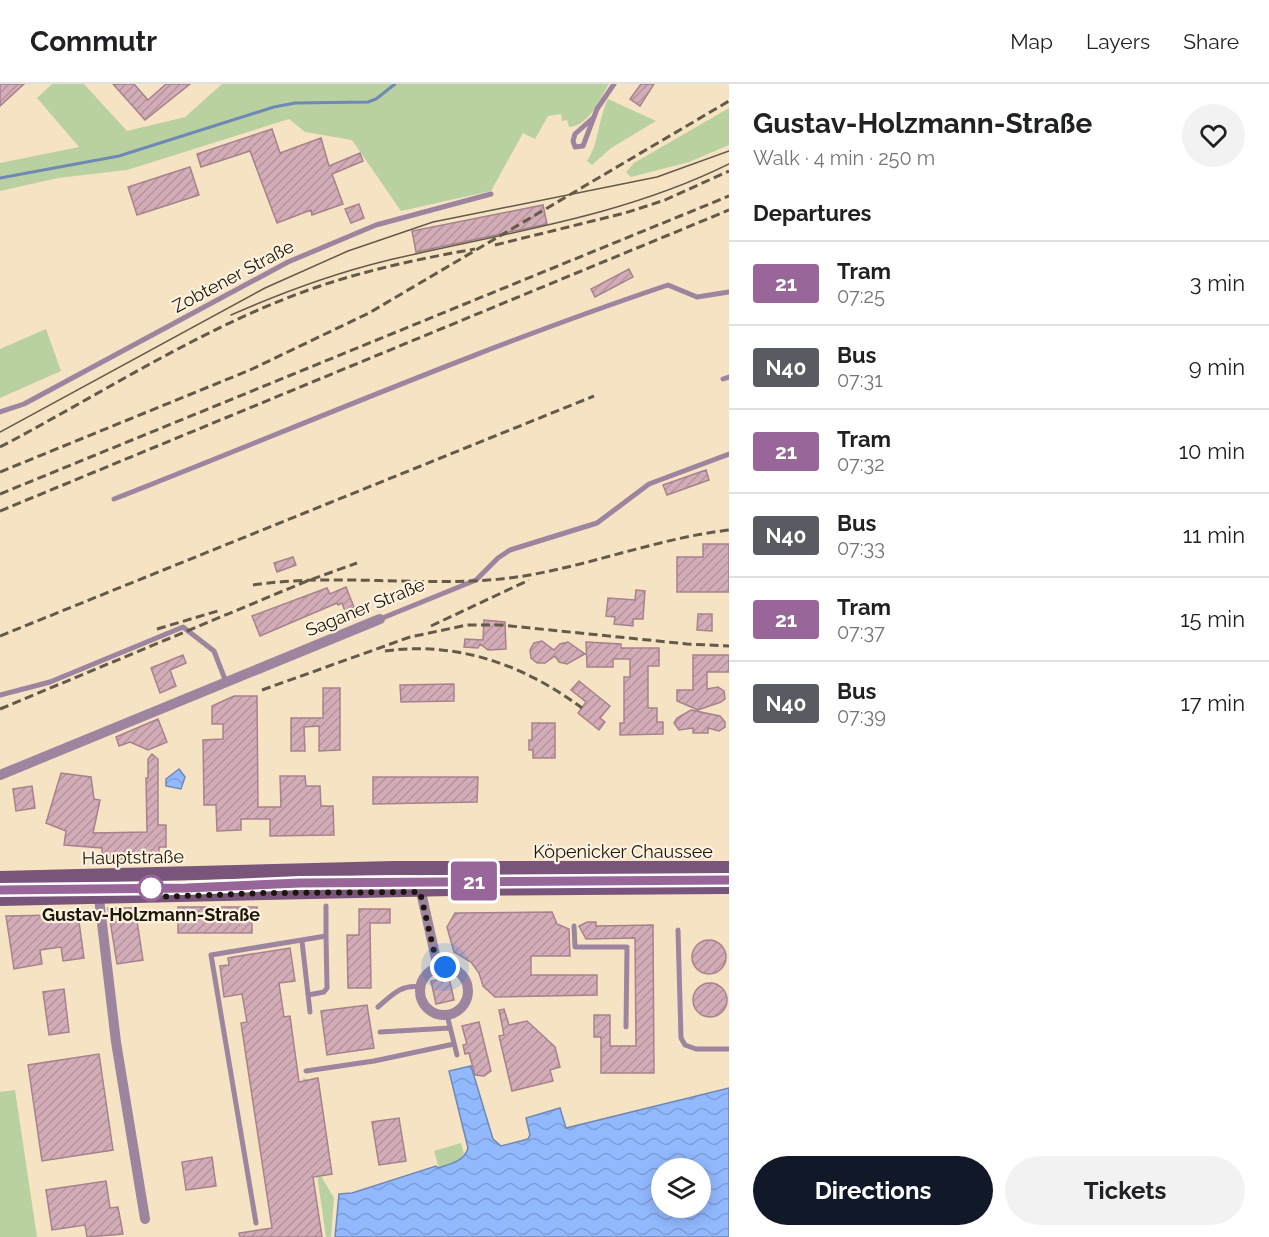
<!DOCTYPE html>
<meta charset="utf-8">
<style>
:root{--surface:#fff;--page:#f2f2f2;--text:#202124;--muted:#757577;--line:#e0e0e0;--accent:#111827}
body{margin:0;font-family:Raleway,sans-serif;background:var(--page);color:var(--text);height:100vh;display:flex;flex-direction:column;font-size:22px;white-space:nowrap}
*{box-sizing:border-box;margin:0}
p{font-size:20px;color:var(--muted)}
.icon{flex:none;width:33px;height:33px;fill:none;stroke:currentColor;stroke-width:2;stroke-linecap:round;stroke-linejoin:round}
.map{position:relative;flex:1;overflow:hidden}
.panel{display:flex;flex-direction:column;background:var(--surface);width:540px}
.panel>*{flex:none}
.badge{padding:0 12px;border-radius:4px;font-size:21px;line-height:39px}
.controls{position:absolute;left:651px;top:1074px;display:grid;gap:12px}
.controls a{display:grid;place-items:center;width:60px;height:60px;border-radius:50%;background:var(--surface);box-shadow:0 3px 15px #0003;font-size:30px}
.you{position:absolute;width:30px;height:30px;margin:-15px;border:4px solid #fff;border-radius:50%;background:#1a73e8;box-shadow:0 0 0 9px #1a73e833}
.map>.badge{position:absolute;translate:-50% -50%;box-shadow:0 0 0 3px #fff}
h2{padding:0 24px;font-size:22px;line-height:54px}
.round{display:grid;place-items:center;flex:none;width:63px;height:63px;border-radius:32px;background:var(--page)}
.head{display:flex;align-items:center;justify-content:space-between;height:102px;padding:0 24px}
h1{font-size:28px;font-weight:700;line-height:45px}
.cta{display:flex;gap:12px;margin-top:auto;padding:12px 24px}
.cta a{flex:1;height:69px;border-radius:36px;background:var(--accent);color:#fff;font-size:24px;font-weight:700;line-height:69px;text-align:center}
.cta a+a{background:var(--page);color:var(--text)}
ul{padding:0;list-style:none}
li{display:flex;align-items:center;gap:18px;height:84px;padding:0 24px;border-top:2px solid var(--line)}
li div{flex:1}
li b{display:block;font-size:22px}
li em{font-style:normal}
li .badge{min-width:66px;font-weight:700;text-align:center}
header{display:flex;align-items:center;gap:36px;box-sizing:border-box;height:84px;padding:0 30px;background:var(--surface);border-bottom:2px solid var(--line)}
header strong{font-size:28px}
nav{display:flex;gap:33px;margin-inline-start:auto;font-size:21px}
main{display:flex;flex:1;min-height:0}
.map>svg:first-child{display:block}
</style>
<header>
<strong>Commutr</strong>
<nav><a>Map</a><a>Layers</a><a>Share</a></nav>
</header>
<main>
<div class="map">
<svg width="729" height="1153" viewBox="0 0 729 1153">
<defs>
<pattern id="water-waves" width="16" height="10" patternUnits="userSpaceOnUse" patternTransform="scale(1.5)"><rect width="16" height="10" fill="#92b9fe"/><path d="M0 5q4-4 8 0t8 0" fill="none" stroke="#7d9ed8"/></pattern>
<pattern id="building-hatch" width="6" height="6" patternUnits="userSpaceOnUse" patternTransform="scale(1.5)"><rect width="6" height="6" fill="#d2acb7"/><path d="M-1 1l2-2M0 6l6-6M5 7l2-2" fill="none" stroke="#b4939c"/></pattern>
</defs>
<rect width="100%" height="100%" fill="#f6e3c4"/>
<path fill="#b9d1a0" d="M52,0H84L127,47L185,33L222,0H609C599,16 589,42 569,43L567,36L562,37L561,30L548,32L535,55L523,49L491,107L401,127L352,56L305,48L289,35L127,86L58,94L0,107V79L79,63L37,14Z
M608,15L656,37L611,64L592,81L587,77C599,60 598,35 608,15Z
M729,24V61L689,78L631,93L626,88L634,79Z
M46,245L61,287L0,314V265Z
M303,993L307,996L321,1092L334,1114L331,1153H326Z
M15,1006L37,1153H0V1008Z
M461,1059L464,1070L457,1078L439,1084L434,1067Z"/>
<path fill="url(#water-waves)" stroke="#6f88b5" stroke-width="1.5" fill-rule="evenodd" d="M179,685L185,693L181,705L166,702V695Z
M471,982L493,1055L501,1062L528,1055L530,1051L526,1034L560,1024L566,1044L729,1004V1153H335L339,1110L352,1109L436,1082L438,1084C450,1080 464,1078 468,1064L449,987ZM662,1084H700V1124H662Z"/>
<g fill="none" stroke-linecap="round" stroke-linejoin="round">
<path stroke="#6f88b5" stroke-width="3" d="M0,94L119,72L274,23L295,19L368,18L376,15L395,0"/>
</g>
<path fill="url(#building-hatch)" stroke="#a6828d" stroke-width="1.5" d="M0,0H24L0,22Z
M113,0H134L148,16L166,0H190L145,36Z
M641,0H654L640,22L630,15Z
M272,45L280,69L321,54L329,82L360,69L363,77L332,90L343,120L312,131L311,126L277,139L250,67L201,83L197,70Z
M190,83L199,111L137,131L128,103Z
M359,120L364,134L351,139L345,125Z
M543,121L547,140L416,168L412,147Z
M629,185L633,193L595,213L591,205Z
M706,386L709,396L667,411L663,401Z
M703,460H729V508H677V473H703Z
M293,473L296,481L277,488L274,479Z
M346,503L354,523L345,527L342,519L338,521L337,519L260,552L252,532L327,504L330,510Z
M636,506L645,507L643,535H633V542L614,540L615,533L606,532L608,514L635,516Z
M698,530H712V547L697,546Z
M484,536L505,538L506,565L488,566L480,560L478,564L464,563L465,555L483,556Z
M542,557L554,566L560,560L568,558L585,570L567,580L559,578L555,572L545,579H537L531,574L530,566L534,559Z
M586,558L621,560V564H659V582H648V624H657V638H663V650L620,651V639H624V593H630V575H613V583H587Z
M183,571L186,579L170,586L176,602L160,609L151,584Z
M693,571H729V588H707V605L718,603L724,607L725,615L721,618L698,626L677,617V606H693Z
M579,597L610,622L600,634L605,638L599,646L578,629L586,618L571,606Z
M454,600V617L401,618L400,601Z
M323,604H340V666L319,667V642L304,643L305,667H291V634H323Z
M234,612H257L258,723H281L280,692H305L306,702H320L321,722H333L334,751L270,752V735H241V746L217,747L216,721H204L203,656L223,655V640H212V622Z
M691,626L720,632L725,638V643L719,647L708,644V649H693V644L679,646L674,639L677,634Z
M158,635L167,658L148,666L130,658L119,662L116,653Z
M532,639H555V674H533V666H529V656H532Z
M152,670L158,675V741H166V763H159V775H102V764L64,761L66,747L46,739L61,689L91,693L94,715L100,716L93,749L147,748L146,694H148V675Z
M373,693H478L477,718L373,720Z
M32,702L35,724L16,727L13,705Z
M178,823H257L256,837H252V849H178Z
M108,824H135L143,876L117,880Z
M359,825H390V839H370L371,904H348L347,851H359Z
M552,828L557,840L569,845L570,872H531V891H597V911L495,913L483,902L479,889L471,878L454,868L447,843L455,829Z
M57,831V835L78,831L84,874L63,877L61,863L40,866L42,880L14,885L6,832Z
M587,838H596V842L653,841L654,989H601V953H594V931H610V962H636L635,854L586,855L579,842Z
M692 873a17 17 0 1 1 34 0a17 17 0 1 1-34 0Z
M290,864L295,897L279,899L284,933L290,932L299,998L318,994L332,1090L313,1093L322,1153H240L239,1149L272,1144L241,939L247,938L242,910L224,913L220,882L229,881L228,874L233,873Z
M449,893L454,916L436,920L431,897Z
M693 916a17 17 0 1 1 34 0a17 17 0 1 1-34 0Z
M64,905L69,948L49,951L43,908Z
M367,921L374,964L327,971L321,927Z
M504,925L509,941L527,937L555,963L560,983L550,986L553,997L512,1007L499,952L504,951L499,926Z
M479,938L491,987L484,992L475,991L469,969L465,970L463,961L467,960L462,942Z
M99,970L113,1066L42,1077L28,981Z
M399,1034L406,1077L379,1081L372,1038Z
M212,1073L216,1102L186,1106L182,1078Z
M106,1097L110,1124L118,1123L123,1150L87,1153L85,1141L52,1146L46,1106Z"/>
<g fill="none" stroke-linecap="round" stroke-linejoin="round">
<path stroke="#9d849f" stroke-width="5" d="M593,34L575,50L573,57L575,63L583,62L597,25L614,0
M723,295L729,293
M0,328L24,320L288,178L376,141L491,110
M114,415C298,343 480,264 668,201L697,213L729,208
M380,535L476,496L498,474L510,466L597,439L649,400L729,370
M0,611L50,598L183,543L214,567L226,598
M574,842L575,863H627L626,943
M678,846L681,954L685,961L696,965H729
M302,857L310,928
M308,911L324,908L327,904L326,852
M378,923C392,911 401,900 420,903
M447,931L457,971
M380,948L450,944
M306,987L374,977L454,960
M256,1139L211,871L326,852V822"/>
<path stroke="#9d849f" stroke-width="10" d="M0,691L380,535
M421,785V808L438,884
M99,814L116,958L145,1135
M420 907a24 24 0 1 1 48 0a24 24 0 1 1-48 0Z"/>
<path stroke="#79557c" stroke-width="14" d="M0,794L393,784H729
M0,815L451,805L729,803"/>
<path stroke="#645a48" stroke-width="1.5" d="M231,231C281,209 332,190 385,177C502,149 620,134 729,80
M0,348L265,204L348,167L433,138L657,93L729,67
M0,802C243,798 486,791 729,790"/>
<path stroke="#645a48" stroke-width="3" stroke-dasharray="9 4.5" stroke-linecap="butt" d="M495,161L625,129L665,116L729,87
M0,363C105,308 207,240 320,202C371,185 423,174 475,165
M0,388L250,286L369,229L729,17
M0,410L729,112
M0,427L729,126
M253,501C335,489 419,503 501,495C578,487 651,455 729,446
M431,542L529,496
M157,545L221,526
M0,552L594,312
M385,567C458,557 524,581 582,624
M262,606L410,553L467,541H501L687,560L729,562
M0,625L307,497L357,479"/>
</g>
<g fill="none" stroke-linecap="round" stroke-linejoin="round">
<defs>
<path id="line" d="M0,806L186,804L300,799L729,796"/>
</defs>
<use href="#line" stroke="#fff" stroke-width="14"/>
<use href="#line" stroke="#969" stroke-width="9"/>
<path stroke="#1d160b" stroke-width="6" stroke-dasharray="0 10.8" d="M151,804L154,813L266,809L420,808L438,884L445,883"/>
</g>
<circle fill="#fff" stroke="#969" stroke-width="3" cx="151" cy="804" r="12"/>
<g text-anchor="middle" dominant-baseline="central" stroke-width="4.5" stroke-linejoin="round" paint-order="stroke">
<g font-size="18" fill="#1d160b" stroke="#fdf2df">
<text transform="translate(233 192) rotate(-28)">Zobtener Straße</text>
<text transform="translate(365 523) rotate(-22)">Saganer Straße</text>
<text x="623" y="767">Köpenicker Chaussee</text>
<text transform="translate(133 773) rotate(-1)">Hauptstraße</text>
</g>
<g font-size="18" font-weight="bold" fill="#1d160b" stroke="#fdf2df">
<text x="151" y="830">Gustav-Holzmann-Straße</text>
</g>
</g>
</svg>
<div class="controls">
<a><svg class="icon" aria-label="layers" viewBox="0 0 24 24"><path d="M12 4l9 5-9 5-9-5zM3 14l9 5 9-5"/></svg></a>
</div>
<div class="you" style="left:445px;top:883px"></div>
<b class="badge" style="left:474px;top:797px;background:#969;color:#fff">21</b>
</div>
<section class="panel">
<div class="head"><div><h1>Gustav-Holzmann-Straße</h1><p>Walk · 4 min · 250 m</p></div><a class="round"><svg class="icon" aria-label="heart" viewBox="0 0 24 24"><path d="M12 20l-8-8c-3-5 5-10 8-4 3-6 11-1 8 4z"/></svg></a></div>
<h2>Departures</h2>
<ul>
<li><span class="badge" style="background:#969;color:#fff">21</span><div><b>Tram</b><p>07:25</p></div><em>3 min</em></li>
<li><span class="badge" style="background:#595b62;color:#fff">N40</span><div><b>Bus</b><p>07:31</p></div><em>9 min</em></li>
<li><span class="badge" style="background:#969;color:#fff">21</span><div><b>Tram</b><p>07:32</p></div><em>10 min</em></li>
<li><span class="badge" style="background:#595b62;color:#fff">N40</span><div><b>Bus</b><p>07:33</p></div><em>11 min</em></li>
<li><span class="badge" style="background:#969;color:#fff">21</span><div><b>Tram</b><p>07:37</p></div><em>15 min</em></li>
<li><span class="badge" style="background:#595b62;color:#fff">N40</span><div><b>Bus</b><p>07:39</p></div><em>17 min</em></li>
</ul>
<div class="cta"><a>Directions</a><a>Tickets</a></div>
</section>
</main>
